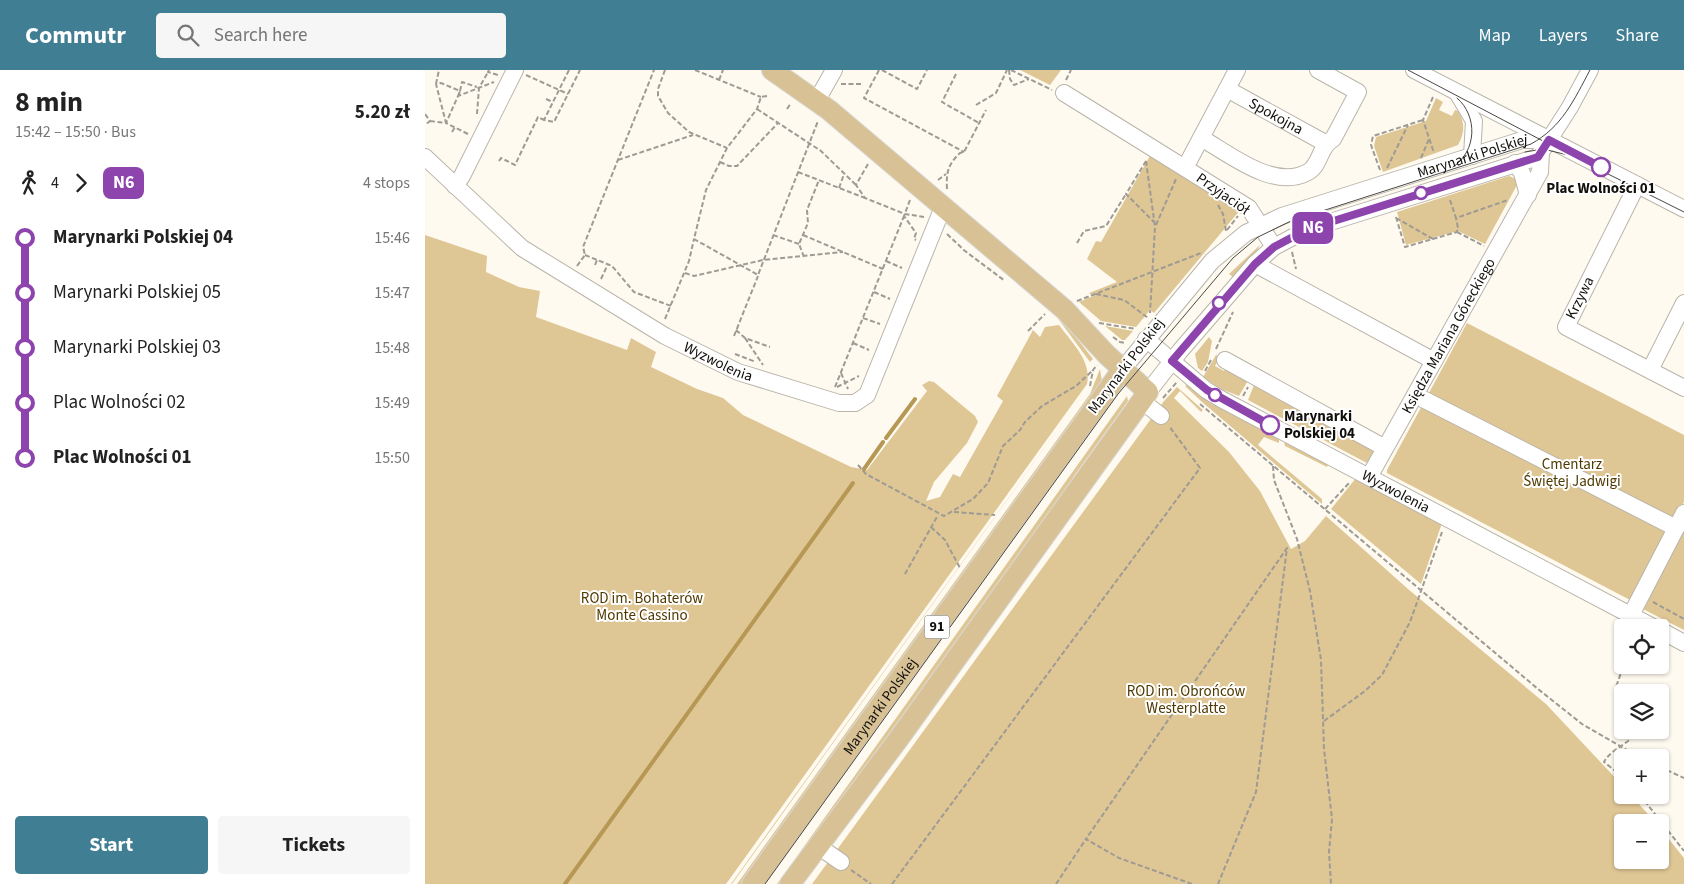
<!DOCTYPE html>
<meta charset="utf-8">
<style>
:root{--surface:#fff;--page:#f6f6f6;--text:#222;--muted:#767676;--accent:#407e94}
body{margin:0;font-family:"Source Sans 3",sans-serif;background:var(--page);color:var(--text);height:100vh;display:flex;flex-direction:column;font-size:19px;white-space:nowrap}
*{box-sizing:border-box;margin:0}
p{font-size:16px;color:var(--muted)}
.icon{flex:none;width:28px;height:28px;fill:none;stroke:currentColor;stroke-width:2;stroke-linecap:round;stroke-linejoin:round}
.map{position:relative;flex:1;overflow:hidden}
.side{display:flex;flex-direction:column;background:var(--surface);width:425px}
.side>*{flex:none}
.badge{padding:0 10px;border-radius:8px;font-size:18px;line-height:32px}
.controls{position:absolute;left:1189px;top:549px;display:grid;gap:10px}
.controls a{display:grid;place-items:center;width:55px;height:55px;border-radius:5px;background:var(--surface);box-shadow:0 1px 4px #0004;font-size:25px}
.map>.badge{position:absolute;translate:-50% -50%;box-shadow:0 0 0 2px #fff}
.legs{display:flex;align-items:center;gap:8px;height:55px;padding:0 15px;font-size:16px}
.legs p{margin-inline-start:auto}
.summary{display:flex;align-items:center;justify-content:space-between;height:85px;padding:0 15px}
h1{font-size:28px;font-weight:700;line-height:38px}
.button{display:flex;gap:10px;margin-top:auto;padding:10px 15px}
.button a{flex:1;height:58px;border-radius:5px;background:var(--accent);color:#fff;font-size:20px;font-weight:700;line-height:58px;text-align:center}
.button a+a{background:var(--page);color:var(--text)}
ul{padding:0 15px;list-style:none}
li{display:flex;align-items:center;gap:18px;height:55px;font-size:19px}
li i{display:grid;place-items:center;width:8px;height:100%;margin:0 6px;background:currentColor}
li i::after{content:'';width:12px;height:12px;margin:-6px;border:4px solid;border-radius:50%;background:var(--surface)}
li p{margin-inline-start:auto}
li:first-child i{background:linear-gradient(#0000 50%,currentColor 0)}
li:last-child i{background:linear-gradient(currentColor 50%,#0000 0)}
header{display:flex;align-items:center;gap:30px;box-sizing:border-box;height:70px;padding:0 25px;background:var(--accent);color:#fff}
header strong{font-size:24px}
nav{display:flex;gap:28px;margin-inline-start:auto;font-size:18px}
.search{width:350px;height:45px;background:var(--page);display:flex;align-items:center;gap:12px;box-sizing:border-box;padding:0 18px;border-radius:5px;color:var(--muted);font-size:19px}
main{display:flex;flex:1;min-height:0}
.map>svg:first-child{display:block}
</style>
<header>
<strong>Commutr</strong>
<div class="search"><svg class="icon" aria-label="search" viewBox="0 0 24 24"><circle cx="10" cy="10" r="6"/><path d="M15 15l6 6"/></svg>Search here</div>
<nav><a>Map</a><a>Layers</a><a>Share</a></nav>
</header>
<main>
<section class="side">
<div class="summary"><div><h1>8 min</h1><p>15:42 – 15:50 · Bus</p></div><b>5.20 zł</b></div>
<div class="legs"><svg class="icon" aria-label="walk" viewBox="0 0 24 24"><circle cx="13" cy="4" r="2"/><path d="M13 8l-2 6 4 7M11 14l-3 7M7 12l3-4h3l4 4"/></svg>4<svg class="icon" aria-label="forward" viewBox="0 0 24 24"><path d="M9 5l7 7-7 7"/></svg><b class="badge" style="background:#8e44ad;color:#fff">N6</b><p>4 stops</p></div>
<ul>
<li><i style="color:#8e44ad"></i><b>Marynarki Polskiej 04</b><p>15:46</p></li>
<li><i style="color:#8e44ad"></i><span>Marynarki Polskiej 05</span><p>15:47</p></li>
<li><i style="color:#8e44ad"></i><span>Marynarki Polskiej 03</span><p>15:48</p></li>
<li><i style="color:#8e44ad"></i><span>Plac Wolności 02</span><p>15:49</p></li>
<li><i style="color:#8e44ad"></i><b>Plac Wolności 01</b><p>15:50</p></li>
</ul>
<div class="button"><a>Start</a><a>Tickets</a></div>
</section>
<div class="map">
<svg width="1259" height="814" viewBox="0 0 1259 814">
<rect width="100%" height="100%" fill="#fefaf0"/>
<path fill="#dfc695" d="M595,0H636L625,15Z
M1011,28L1018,32L1014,40L1027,46L1030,40L1033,41C1040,53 1040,62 1033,75L958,102L949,76L951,67L1001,51Z
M726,84L816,139L729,243L725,240L711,257L676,251L654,232L668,226L664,223L692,212L662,189L671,171L676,172Z
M1084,106L1091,109L1092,115L1060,174L1033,161L981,175L972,142Z
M0,165L62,186L61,202L94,217L115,221L111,247L202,280L206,268L231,282L226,297L272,319L298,328L318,345L426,397L442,400L502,321L497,315L504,311L509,312L550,346L553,352L542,373L509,412L501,431L515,427L528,404L535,407L578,331L572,326L608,260L615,267L620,257L634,255C647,273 667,291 662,314L301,814H0Z
M835,175L832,181L808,207L804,204Z
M626,239H629L668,289L665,292Z
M1042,253L1259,365V432L1207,531L962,403V400Z
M680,256L708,261L700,270H697Z
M784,267L787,271L783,292L777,301L773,298L770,284Z
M791,285L795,287L790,296L799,301L803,295L825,307L814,326L796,319L778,307Z
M675,299L677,312L319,814H312L665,324Z
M831,310L953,380L943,393L940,392L823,330Z
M762,315L785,333L854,369V373L839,367L833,375L897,429V434L777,332L760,316Z
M752,317L778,340L776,342L755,321L749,328L804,382L835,421L866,479L880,471L901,446L983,519L1121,634L1197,715L1198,725H1206L1230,752H1198V790H1235V758L1259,788V814H387L739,331Z
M661,320L307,814H306Z
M702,326L703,331L649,406L627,444L356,814H352Z
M859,371L904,392L902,397L860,376Z
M931,408L1017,453L996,514L906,439Z
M1259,452V560L1214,537Z"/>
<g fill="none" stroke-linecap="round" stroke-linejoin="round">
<path stroke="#b79754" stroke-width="4" d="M461,368L490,329
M439,399L458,372
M140,814L428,413"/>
<defs>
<g id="minor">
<path d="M989,0L1259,139"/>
<path id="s1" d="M802,19L900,73"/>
<path d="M639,23L824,138L849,177"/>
<path d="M1033,24L1049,51L1047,86"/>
<path d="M392,30L409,0"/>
<path d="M776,68C805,84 849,121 883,102C896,95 894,76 908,69L933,22L893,0"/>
<path id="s2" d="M0,87L97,178L240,266L313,302L414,333H430L442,325L518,137"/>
<path d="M1090,93L1097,103L1103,125"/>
<path d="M760,98L812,0"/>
<path d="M1212,115L1141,257L1259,318"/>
<path d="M30,116L37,106L90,0"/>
<path d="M830,194L1009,291"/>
<path id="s3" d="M721,269L781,320L796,329L1230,558"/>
<path d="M800,290L960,378"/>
<path id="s4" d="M697,300L787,191L821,163L857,146L1097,70H1124"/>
<path d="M1225,300L1259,233"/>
<path d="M723,322L755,281L830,194L849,177L883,159L1113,87L1145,37L1165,0"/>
<path d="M998,329L1251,458"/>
<path d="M717,331L736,346"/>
<path id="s5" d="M944,407L1111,109L1115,102L1116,82"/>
<path d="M1206,545L1259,443"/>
<path d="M1235,560L1259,573"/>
<path d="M393,776L416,792"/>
</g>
<g id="major">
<path d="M347,0L404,40L640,240L682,285L723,322L475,667L365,814"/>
<path id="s6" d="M327,814L697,300"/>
</g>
</defs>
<use href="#minor" stroke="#bab4aa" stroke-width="18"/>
<use href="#major" stroke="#d9d9d8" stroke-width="22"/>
<path stroke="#9e9b94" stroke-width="2" stroke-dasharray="5 2.5" stroke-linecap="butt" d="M64,0L63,2L73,5
M144,0L119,50L129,52L155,0
M240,0L233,19V26L243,43L264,62L302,78
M270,0L336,27
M454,0L439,28L539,82
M457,0L492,19L502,0
M584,0L585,9L589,15L604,9
M586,0L627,20
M531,4L517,32L554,53
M101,5L143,24
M294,10L298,0
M641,10L646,0
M11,14L14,0
M416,14H437
M35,21L37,12L52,17
M342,26L336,27L332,39L302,78L281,120L269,169L333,205L393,51
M1008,27L998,50L1009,83
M121,29L128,32
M551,35L571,23L582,0
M332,39L396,81L431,115
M362,39L366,33
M0,44L5,51L0,55
M52,44L54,18L63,2
M5,51L21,53L11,14L16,13L35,21L33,26
M27,62L30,57
M43,64L21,53L33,26L69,12
M996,88L1004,69
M193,90L268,65
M74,91L76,88L90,95L113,47L119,50
M721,91L730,157L725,243
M721,91L701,124L729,152
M295,92L304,96H312L353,53
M443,94L431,115L440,128L480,144L499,147
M962,98L983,55
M955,100L946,75L948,66L998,50
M373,102L440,128
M513,110L521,104
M414,118L419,104
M522,119C521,103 523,94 535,83L539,82L561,40
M485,130L479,146L491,163L489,169L491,170
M1025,130L1031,148L1083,130
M793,135L798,144L801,161
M971,147L980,177L1032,162L1033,158L1031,148
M971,148L1008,169
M731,155L751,109
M802,160L813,146
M1032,162L1059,176
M522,164L540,181L580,211
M348,165L374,174
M378,165L458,199
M652,173L659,161L681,156L701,124
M867,182L871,199
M160,185L187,196L209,222L246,236
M379,187L374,174L383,153L382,140L394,110
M461,191L477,198
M170,195L172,190
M152,196L160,185L158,177L229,0
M260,203L269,206L338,190L418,182
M176,209L183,194
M449,222L465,229
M671,224L699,230L723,248
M652,231L776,183
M438,248L455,254
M240,249L264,191L269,169
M674,253L711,259
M311,260L320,268L345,277
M603,261L620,244
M309,266L333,206
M688,267L695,272L701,273
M320,268L338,295
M428,273L444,280
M791,279L808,242
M310,284L331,292
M780,301L786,290
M416,303L423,319
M665,316L668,300L672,295
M410,317L479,146
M412,317L434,306
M818,326L823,317
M738,328L752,312
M775,334L1113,619L1157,654L1216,688
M433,395L441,404L519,446L548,429L563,413L578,376L595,360L600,352L617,336L651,316L668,300
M848,396L849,410L872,469L885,521L896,590L899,679L907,749L904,782L906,814
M900,439L924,413
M529,442L570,445
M506,457L520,470L535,498
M480,504L513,445
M1228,532L1259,549
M1198,629L1191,617L1197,600L1204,595
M899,651L940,621L957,605L985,552L1017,462
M1235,697L1259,708
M1198,707L1179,692C1187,677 1209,673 1210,660
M1215,725L1259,781
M426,800L446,814
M467,814L775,398L744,356
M631,814L661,769
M767,814L694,788L661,769L862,478L831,722L793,814"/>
<use href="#minor" stroke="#fff" stroke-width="16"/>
<use href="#major" stroke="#d7c195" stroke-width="20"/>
<path stroke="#4b4843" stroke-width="1" d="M983,0L1118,71
M1100,82L1118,79L1147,86
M1141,83L1259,142
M1028,97C1052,81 1053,46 1032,28
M340,814L693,324L808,188L833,167L866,151L1106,74C1137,57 1149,30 1165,0"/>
</g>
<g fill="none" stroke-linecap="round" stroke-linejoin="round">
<defs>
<path id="line-1" d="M845,355L782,320L747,291L830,194L849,177L883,159L1113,87L1124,70L1176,97"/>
</defs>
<use href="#line-1" stroke="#fff" stroke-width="11"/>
<use href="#line-1" stroke="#8e44ad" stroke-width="8"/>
</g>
<g fill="#fff" stroke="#8e44ad" stroke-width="2.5">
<circle cx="1176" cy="97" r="9"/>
<circle cx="996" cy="123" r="6"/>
<circle cx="794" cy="233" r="6"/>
<circle cx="790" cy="325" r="6"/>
<circle cx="845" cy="355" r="9"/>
</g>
<g text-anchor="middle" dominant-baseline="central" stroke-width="4" stroke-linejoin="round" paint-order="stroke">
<rect fill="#fff" stroke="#595855" stroke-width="1" x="499.5" y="545.5" width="25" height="23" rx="4"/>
<g font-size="14" font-weight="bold" fill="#12100c">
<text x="512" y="557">91</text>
</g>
<g font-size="15" fill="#12100c" stroke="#fff">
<text stroke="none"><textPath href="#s1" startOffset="56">Spokojna</textPath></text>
<text stroke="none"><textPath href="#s4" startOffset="425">Marynarki Polskiej</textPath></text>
<text transform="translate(798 124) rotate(35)">Przyjaciół</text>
<text transform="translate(1155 228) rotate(-64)">Krzywa</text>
<text stroke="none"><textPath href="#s5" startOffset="162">Księdza Mariana Góreckiego</textPath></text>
<text stroke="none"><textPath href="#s2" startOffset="360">Wyzwolenia</textPath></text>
<text transform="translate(701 296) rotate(-53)">Marynarki Polskiej</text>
<text stroke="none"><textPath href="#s3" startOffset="294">Wyzwolenia</textPath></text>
<text stroke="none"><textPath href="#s6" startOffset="219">Marynarki Polskiej</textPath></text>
</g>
<g font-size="15" font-weight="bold" fill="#12100c" stroke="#fff">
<text x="1176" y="118">Plac Wolności 01</text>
<text x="859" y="346" text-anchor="start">Marynarki<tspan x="859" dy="17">Polskiej 04</tspan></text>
</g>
<g font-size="15" fill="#4f3900" stroke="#fff">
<text x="1147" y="394">Cmentarz<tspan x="1147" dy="17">Świętej Jadwigi</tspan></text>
<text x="217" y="528">ROD im. Bohaterów<tspan x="217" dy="17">Monte Cassino</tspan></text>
<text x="761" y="621">ROD im. Obrońców<tspan x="761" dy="17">Westerplatte</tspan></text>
</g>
</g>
</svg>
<div class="controls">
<a><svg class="icon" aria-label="locate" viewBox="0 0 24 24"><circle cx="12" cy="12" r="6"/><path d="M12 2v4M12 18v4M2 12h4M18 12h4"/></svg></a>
<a><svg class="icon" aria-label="layers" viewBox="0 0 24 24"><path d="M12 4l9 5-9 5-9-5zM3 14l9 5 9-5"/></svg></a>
<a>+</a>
<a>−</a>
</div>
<b class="badge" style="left:888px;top:158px;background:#8e44ad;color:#fff">N6</b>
</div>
</main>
